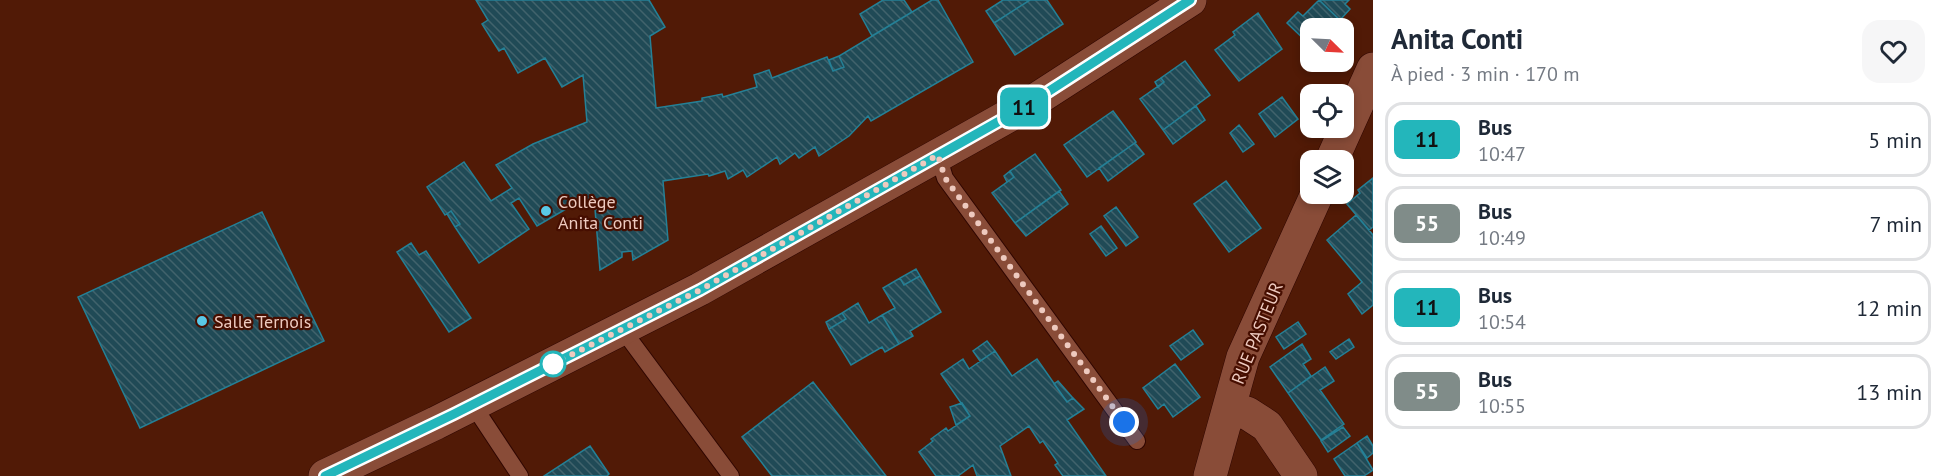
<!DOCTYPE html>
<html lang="fr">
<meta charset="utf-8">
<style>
:root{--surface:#fff;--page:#f6f6f7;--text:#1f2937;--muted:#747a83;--line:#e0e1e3}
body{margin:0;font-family:"PT Sans",sans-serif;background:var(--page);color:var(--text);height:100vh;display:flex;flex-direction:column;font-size:22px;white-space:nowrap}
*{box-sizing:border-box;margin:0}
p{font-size:20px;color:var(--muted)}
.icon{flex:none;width:33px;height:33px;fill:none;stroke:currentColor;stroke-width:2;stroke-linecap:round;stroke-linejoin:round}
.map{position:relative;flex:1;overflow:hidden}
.panel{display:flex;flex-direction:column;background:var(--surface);width:570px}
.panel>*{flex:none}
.badge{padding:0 12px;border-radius:9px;font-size:21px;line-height:39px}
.needle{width:39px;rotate:114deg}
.fabs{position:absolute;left:1300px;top:18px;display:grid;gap:12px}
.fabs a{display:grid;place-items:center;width:54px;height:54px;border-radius:12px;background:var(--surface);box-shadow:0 3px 9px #0003;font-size:30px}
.you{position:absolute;width:30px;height:30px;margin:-15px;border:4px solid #fff;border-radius:50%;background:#1a73e8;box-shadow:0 0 0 9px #1a73e833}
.map>.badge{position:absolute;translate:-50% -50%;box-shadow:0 0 0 3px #fff}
.round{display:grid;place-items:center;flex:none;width:63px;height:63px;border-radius:18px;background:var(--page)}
.headline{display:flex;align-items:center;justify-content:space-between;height:102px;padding:0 18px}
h1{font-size:28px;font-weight:600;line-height:45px}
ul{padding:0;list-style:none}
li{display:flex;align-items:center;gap:18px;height:75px;margin:0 12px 9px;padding:0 6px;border:3px solid var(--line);border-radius:18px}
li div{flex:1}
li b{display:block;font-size:22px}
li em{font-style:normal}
li .badge{min-width:66px;font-weight:700;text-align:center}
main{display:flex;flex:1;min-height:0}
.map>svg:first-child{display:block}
</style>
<main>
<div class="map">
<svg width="1373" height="476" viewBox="0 0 1373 476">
<defs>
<pattern id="building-back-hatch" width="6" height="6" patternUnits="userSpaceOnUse" patternTransform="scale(1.5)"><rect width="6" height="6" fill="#204a56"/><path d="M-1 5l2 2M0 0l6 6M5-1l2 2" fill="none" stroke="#41636c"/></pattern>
</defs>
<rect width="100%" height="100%" fill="#511a06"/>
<path fill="url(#building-back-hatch)" stroke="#258096" stroke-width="1.5" d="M476,0H649L665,27L650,36L656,108L702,101V98L722,94L723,97L757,87L754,75L769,70L772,78L827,57L833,71L844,67L839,56L932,0H938L973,62L871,121L868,116L849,136L819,156L815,147L799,158L795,153L780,164L777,157L747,177L743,170L728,179L725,171L709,176L708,174L663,181L668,240L633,260L632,251L622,252V257L600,270L594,197L566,209L537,226L519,198L511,203L529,229L479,263L455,227L460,224L451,211L445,215L427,187L464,162L491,201L512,188L496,165L533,144L587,122L583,75L562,87L545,58L518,73L504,48L499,51L482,24L488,20Z
M883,0H904L912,12L872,36L860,14Z
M1003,0H1030L994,23L986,11Z
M1030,0H1047L1063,24L1015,55L994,23Z
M1319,0H1349L1345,4L1350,9L1340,20Z
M1319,0L1346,26L1343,28H1311V46L1287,23L1298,12L1303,16Z
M1258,13L1282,49L1239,81L1215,50L1235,35L1233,32Z
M839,56L844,67L833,71L829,60Z
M1185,61L1210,95L1163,130L1140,99L1164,82L1161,78Z
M1161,78L1164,82L1158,87L1155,82Z
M1282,97L1298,119L1275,137L1259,114Z
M1196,106L1205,120L1173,144L1163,130Z
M1113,111L1136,142L1087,177L1064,145Z
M1239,125L1254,144L1243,152L1230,133Z
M1135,143L1144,154L1108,181L1099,168Z
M1035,154L1061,190L1015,223L992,193L1014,177L1010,171Z
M1010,171L1014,177L1007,182L1004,176Z
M1373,178V227L1369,230L1347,204L1360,193L1358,190Z
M1226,181L1261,228L1229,252L1194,204Z
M1059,191L1068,204L1026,236L1015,223Z
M1116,207L1138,237L1126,246L1104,216Z
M451,211L460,224L455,227L447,214Z
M262,212L324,341L140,428L78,297Z
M1356,215L1373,235V305L1362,314L1348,294L1362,282L1327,240Z
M1101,226L1117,248L1106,256L1090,234Z
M411,243L419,255L426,251L471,318L449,332L397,252Z
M916,269L920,276L904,285L900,278Z
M920,276L941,312L910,331L913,336L899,344L882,315L895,308L883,288L900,278L904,285Z
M858,303L869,323L882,315L899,344L885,352L882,347L851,365L829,329L846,319L842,313Z
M842,313L846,319L829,329L826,322Z
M1298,322L1306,334L1284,349L1276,337Z
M1193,330L1203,344L1181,360L1170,346Z
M1349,339L1354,347L1336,359L1330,352Z
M987,341L995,351L980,361L973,351Z
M1302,344L1311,359L1303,364L1311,376L1288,393L1270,367Z
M995,351L1012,376L1037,359L1067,402L1073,398L1084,409L1067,420L1106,476H1063L1055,465L1058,463L1043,441L1040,443L1029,426L1000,446L1011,476H977L973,465L958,476H936L919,452L933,441L931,439L946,428L948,431L970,416L941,374L963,359L969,369Z
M1175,364L1200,397L1173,417L1164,404L1158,409L1143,388Z
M1325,367L1334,381L1320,390L1344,424L1321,440L1288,393Z
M1058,381L1073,398L1067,402L1054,384Z
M813,382L886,476H772L742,437Z
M962,403L970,416L956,425L950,407Z
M1343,427L1350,436L1328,452L1321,441Z
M1367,436L1373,446V453L1367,458L1357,443Z
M1357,443L1373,470L1364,476H1345L1334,459Z
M590,446L609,474L607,476H544Z"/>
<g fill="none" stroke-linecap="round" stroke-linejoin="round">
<defs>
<path id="service" d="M938,155L945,178L1137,441
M622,329L731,476
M473,405L520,476"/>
<path id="minor" d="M1332,160L1373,69
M1229,410L1247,413L1267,426L1301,476
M325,476L436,423L700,289L1026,106L1190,0
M1210,476L1243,357L1317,194"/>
</defs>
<use href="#service" stroke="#2f0600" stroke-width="18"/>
<use href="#minor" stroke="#2f0600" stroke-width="34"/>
<use href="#service" stroke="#894c38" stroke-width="16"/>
<use href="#minor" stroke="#894c38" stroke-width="33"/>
</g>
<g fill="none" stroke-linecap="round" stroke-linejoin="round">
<defs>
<path id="line" d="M325,476L454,414L700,290L1026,106L1190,0"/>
</defs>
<use href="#line" stroke="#fff" stroke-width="14"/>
<use href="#line" stroke="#23b6bb" stroke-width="9"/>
<path stroke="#eecabf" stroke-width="6" stroke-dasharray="0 10.8" d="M553,364L700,290L938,155L945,178L1124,422"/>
</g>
<g fill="#5ac8e6" stroke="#460e00" stroke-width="2">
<circle cx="546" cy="211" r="6"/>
<circle cx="202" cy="321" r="6"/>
</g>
<circle fill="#fff" stroke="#23b6bb" stroke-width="3" cx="553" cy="364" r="12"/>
<g text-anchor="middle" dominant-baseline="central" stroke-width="4.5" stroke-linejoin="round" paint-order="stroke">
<g font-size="18" fill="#eecabf" stroke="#460e00" text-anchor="start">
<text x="558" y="201">Collège<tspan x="558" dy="21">Anita Conti</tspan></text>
<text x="214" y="321">Salle Ternois</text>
</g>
<g font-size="18" fill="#eecabf" stroke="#460e00">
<text transform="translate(1257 333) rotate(-68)">RUE PASTEUR</text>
</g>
</g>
</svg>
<div class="fabs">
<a><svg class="needle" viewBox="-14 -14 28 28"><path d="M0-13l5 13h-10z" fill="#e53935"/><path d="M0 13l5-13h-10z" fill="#747a83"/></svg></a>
<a><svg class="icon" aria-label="locate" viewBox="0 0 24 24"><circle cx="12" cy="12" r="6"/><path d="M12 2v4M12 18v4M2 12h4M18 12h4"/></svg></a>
<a><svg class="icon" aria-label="layers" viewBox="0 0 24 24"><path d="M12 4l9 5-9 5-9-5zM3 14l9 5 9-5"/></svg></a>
</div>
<div class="you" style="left:1124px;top:422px"></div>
<b class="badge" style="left:1024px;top:107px;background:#23b6bb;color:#111">11</b>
</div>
<section class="panel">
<div class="headline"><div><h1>Anita Conti</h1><p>À pied · 3 min · 170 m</p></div><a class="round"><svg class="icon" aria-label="heart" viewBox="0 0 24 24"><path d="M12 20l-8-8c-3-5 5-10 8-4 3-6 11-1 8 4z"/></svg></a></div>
<ul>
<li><span class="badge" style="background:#23b6bb;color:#111">11</span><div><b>Bus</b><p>10:47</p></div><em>5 min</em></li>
<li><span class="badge" style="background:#808c89;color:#fff">55</span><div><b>Bus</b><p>10:49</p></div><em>7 min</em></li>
<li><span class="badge" style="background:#23b6bb;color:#111">11</span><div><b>Bus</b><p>10:54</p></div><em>12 min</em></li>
<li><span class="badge" style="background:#808c89;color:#fff">55</span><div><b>Bus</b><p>10:55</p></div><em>13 min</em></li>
</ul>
</section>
</main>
